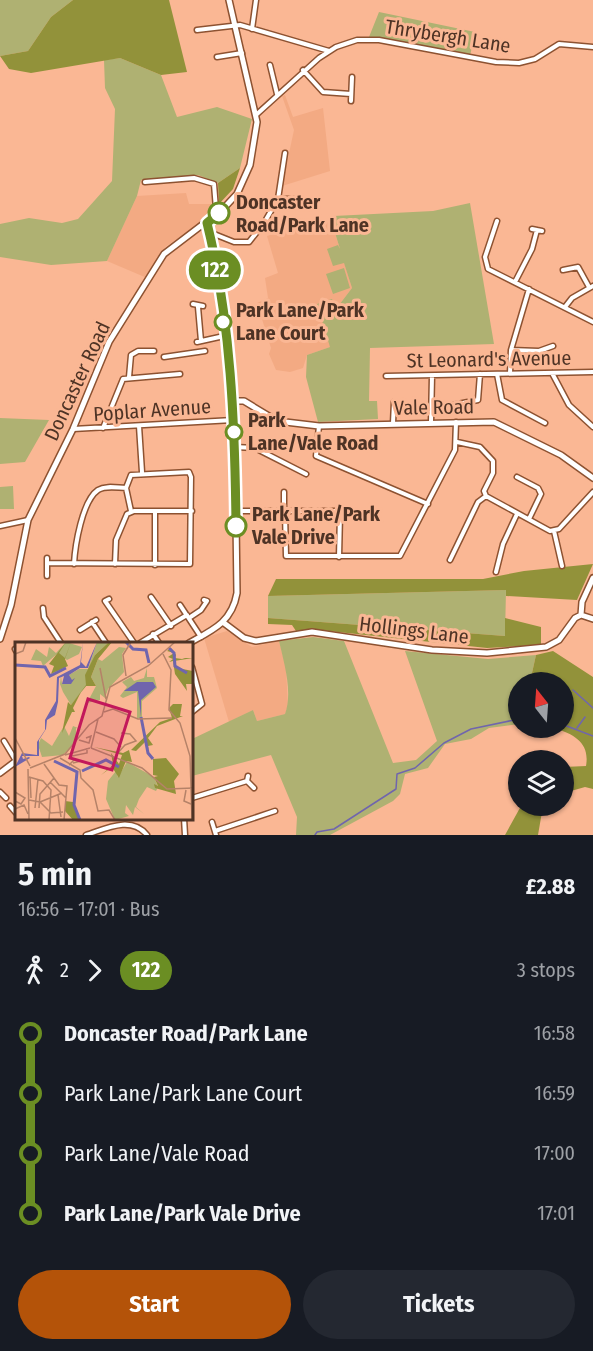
<!DOCTYPE html>
<meta charset="utf-8">
<style>
:root{--surface:#171b24;--page:#242831;--text:#f1f3f6;--muted:#9ea1a6;--accent:#b45309}
body{margin:0;font-family:"Fira Sans Condensed",sans-serif;background:var(--page);color:var(--text);height:100vh;display:flex;flex-direction:column;font-size:22px;white-space:nowrap}
*{box-sizing:border-box;margin:0}
p{font-size:20px;color:var(--muted)}
.icon{flex:none;width:33px;height:33px;fill:none;stroke:currentColor;stroke-width:2;stroke-linecap:round;stroke-linejoin:round}
.map{position:relative;height:835px;overflow:hidden}
.drawer{display:flex;flex-direction:column;background:var(--surface);flex:1}
.drawer>*{flex:none}
.badge{padding:0 12px;border-radius:20px;font-size:21px;line-height:39px}
.needle{width:39px;rotate:343deg}
.tools{position:absolute;left:508px;top:672px;display:grid;gap:12px}
.tools a{display:grid;place-items:center;width:66px;height:66px;border-radius:50%;background:var(--surface);box-shadow:0 2px 4px #0004;font-size:30px}
.map>.badge{position:absolute;translate:-50% -50%;box-shadow:0 0 0 3px #fff}
.legs{display:flex;align-items:center;gap:9px;height:66px;padding:0 18px;font-size:20px}
.legs p{margin-inline-start:auto}
.summary{display:flex;align-items:center;justify-content:space-between;height:102px;padding:0 18px}
h1{font-size:33px;font-weight:700;line-height:45px}
.action{display:flex;gap:12px;margin-top:auto;padding:12px 18px}
.action a{flex:1;height:69px;border-radius:36px;background:var(--accent);color:#fff;font-size:24px;font-weight:700;line-height:69px;text-align:center}
.action a+a{background:var(--page);color:var(--text)}
ul{padding:0 18px;list-style:none}
li{display:flex;align-items:center;gap:21px;height:60px;font-size:22px}
li i{display:grid;place-items:center;width:9px;height:100%;margin:0 8px;background:currentColor}
li i::after{content:'';width:15px;height:15px;margin:-8px;border:4px solid;border-radius:50%;background:var(--surface)}
li p{margin-inline-start:auto}
li:first-child i{background:linear-gradient(#0000 50%,currentColor 0)}
li:last-child i{background:linear-gradient(currentColor 50%,#0000 0)}
.map>svg:first-child{display:block}
</style>
<div class="map">
<svg width="593" height="835" viewBox="0 0 593 835">
<rect width="100%" height="100%" fill="#fab794"/>
<path fill="#f3aa83" d="M285,95L293,117L323,108L330,171L282,186L294,130L282,96Z
M186,193L189,204H219L213,213L202,222L165,247L147,278L107,261L137,196Z
M315,220L332,223L352,288L336,309L330,347L307,355L303,368L290,372L276,370L269,354L271,348L257,303L268,298L265,278L278,273L267,236Z
M227,631L252,647L279,641L286,668L288,706L285,714L257,721L253,710L229,722L204,638Z"/>
<path fill="#afb172" d="M0,0H73L51,17L28,51L0,56Z
M379,12L475,32L470,56L369,37Z
M120,58L161,75L177,117L217,107L252,119L240,168L218,183L198,175L141,180L137,196L107,261L51,265L0,257V224L29,218L62,223L78,219L112,181L115,109L105,88L104,60Z
M470,203L494,344L370,348L369,401H377L378,419L318,422L306,377L307,355L330,347L317,304L332,299L336,309L352,288L344,263L333,266L327,249L338,245L340,249L332,223L334,216L433,211Z
M344,268L350,288L333,294L326,274Z
M0,418L49,420L25,462L0,464Z
M13,486L14,509H0V487Z
M506,590L505,636L268,618V596Z
M313,637L344,641L393,763L416,760L437,741L405,651L488,659L536,655L530,682H519V724L489,728L471,739L445,744L428,768L405,774L400,794L393,801L330,835H296L297,817L271,755L192,776V739L253,710L257,721L285,714C293,692 284,663 279,641Z"/>
<path fill="#92923a" d="M73,0H169L187,72L161,75L120,58L31,73L9,69L0,56L28,51L51,17Z
M240,168L233,189L219,204L218,183Z
M593,564L577,600L506,596V590L268,596L276,579H483L524,571Z
M268,618L505,636V618L541,627V645L487,648L310,629L296,631L292,625L268,624Z
M553,651L593,677V789L585,787L564,793V767L586,766C590,743 575,735 555,728H564V682H530L536,655Z
M521,806H543L538,835H505Z"/>
<g fill="none" stroke-linecap="round" stroke-linejoin="round">
<path stroke="#7065ad" stroke-width="1.5" d="M573,690L593,708
M564,725L593,736
M577,728L585,717
M315,835L317,832L334,829L396,789L397,774L415,768L444,743L471,729L519,719"/>
<defs>
<path id="street" d="M252,29L256,0
M197,30L240,25L329,51
M217,57L242,53
M270,65L277,94
M303,70L323,92L351,94
M351,101L352,77
M256,115L319,58L336,47L357,40H379L496,62L519,63L535,59L559,44L593,47
M145,182L194,178L214,184L216,209
M278,199L285,153
M497,221L485,257L488,269L593,322
M532,229L542,231
M209,232L234,242H249L264,223L278,199H301
M563,270L578,267L589,287
M515,282L532,249L537,230
M193,304L203,306
M198,307L201,341
M565,307L572,298L593,286
M197,342L224,336
M511,350L539,351L553,346
M164,357L205,351
M510,373L511,350L529,289
M552,373L569,405L593,427
M497,374L502,400L545,423
M386,376L593,372
M129,377L131,355L138,351H154
M453,405L478,400L480,374
M431,422L432,376
M393,423L394,402
M139,426L142,472
M319,426L316,456L428,504
M103,428L123,379L180,374
M73,429L233,420
M457,442L480,447L493,461V473L484,491L486,496L550,531L559,529L593,492
M235,447L255,448L306,474
M517,477L538,488L541,494L529,519
M236,511H338L340,514L339,557
M284,512V492
M285,512L286,556H400L455,450L456,422
M0,526L28,520
M554,531L562,566
M450,560L478,502L486,496
M47,563L190,564L191,477L189,472L131,475L126,488L131,511
M74,564C75,546 82,501 98,490C106,485 118,488 126,488
M115,564L116,540L127,514L134,511H192
M155,565V511
M496,572L503,544L517,514
M47,576V558
M151,597L171,626
M109,599L105,601L134,643
M180,605L201,637
M43,608L44,617L61,643
M189,618L201,610L207,601L204,600
M92,622L106,643
M80,630L96,620
M153,634L159,643
M140,643L187,615
M15,649L16,651
M192,667L202,704L192,712
M4,741L16,761
M248,776L247,781L254,788
M0,792L6,798
M192,798L247,781
M10,806L16,813
M184,818L185,835
M212,822L216,835
M215,831L275,811
M86,835C105,829 131,815 147,835"/>
<path id="secondary" d="M231,401H244L277,421L319,426L494,422L561,455L593,478
M581,615L582,602L593,578
M224,623L244,638L256,641L312,632L432,650L487,653L546,647L559,640L575,618L581,615L593,619
M189,643C213,630 232,622 237,593L235,447L231,401L222,316L207,223
M0,773L16,761"/>
<path id="primary" d="M0,639L11,605L28,520L73,429L109,342L164,254L223,209L237,194L250,165L257,122L229,0"/>
</defs>
<use href="#street" stroke="#8d5231" stroke-width="7"/>
<use href="#secondary" stroke="#8d5231" stroke-width="8"/>
<use href="#primary" stroke="#8d5231" stroke-width="8"/>
<use href="#street" stroke="#fff" stroke-width="4"/>
<use href="#secondary" stroke="#fff" stroke-width="5"/>
<use href="#primary" stroke="#fff" stroke-width="5"/>
</g>
<g fill="none" stroke-linecap="round" stroke-linejoin="round">
<defs>
<path id="line-1" d="M219,213L207,223C231,320 235,426 236,526"/>
</defs>
<use href="#line-1" stroke="#fff" stroke-width="14"/>
<use href="#line-1" stroke="#6b8e23" stroke-width="9"/>
</g>
<g fill="#fff" stroke="#6b8e23" stroke-width="3">
<circle cx="219" cy="213" r="10"/>
<circle cx="223" cy="322" r="8"/>
<circle cx="234" cy="432" r="8"/>
<circle cx="236" cy="526" r="10"/>
</g>
<g text-anchor="middle" dominant-baseline="central" stroke-width="6" stroke-linejoin="round" paint-order="stroke">
<g font-size="20" fill="#4e3325" stroke="#fab794">
<text transform="translate(448 36) rotate(9)">Thrybergh Lane</text>
<text transform="translate(489 359) rotate(-1)">St Leonard's Avenue</text>
<text transform="translate(77 381) rotate(-65)">Doncaster Road</text>
<text transform="translate(434 407) rotate(-1)">Vale Road</text>
<text transform="translate(152 410) rotate(-4)">Poplar Avenue</text>
<text transform="translate(414 630) rotate(7)">Hollings Lane</text>
</g>
<g font-size="20" font-weight="bold" fill="#4e3325" stroke="#fab794" text-anchor="start">
<text x="236" y="202">Doncaster<tspan x="236" dy="23">Road/Park Lane</tspan></text>
<text x="236" y="310">Park Lane/Park<tspan x="236" dy="23">Lane Court</tspan></text>
<text x="248" y="420">Park<tspan x="248" dy="23">Lane/Vale Road</tspan></text>
<text x="252" y="514">Park Lane/Park<tspan x="252" dy="23">Vale Drive</tspan></text>
</g>
</g>
<g transform="translate(15 642)">
<rect width="178" height="178" fill="#fab794"/>
<path d="M51,0L67,5L64,12L52,18L43,11L28,24L26,19L16,18L21,7L32,15L34,5L41,11ZM82,0H94L80,13L72,43L56,63L48,50L45,42L46,34L47,42L57,41L54,33L64,27H73ZM104,5L111,6L107,12L109,30L93,47L90,56L85,52V58L72,61L81,44L76,35L83,17L87,19ZM132,26V35H139L142,46L127,59V76H122V50L108,56L105,54L112,45L107,40L116,35L119,39L129,36ZM49,84L54,94L58,84L68,88L61,86V99L48,113L27,115L23,103L26,96L37,104ZM112,120L139,135L143,145L141,149L132,145L124,157L121,165L129,172L120,165L118,173L111,163L110,171L114,174L100,178L91,157L93,139L101,129L103,135Z" fill="#afb172"/>
<path d="M51,0L49,3L44,11L50,16L56,0L50,17L53,24L36,32L39,24L34,22ZM94,0H97L83,17L76,35L81,44H71L66,50L58,66L60,70H57L47,91L53,60L56,63L71,43L70,33L80,13ZM156,6L161,13L160,16L167,17L170,16H178L159,19L162,26L178,29V42H171L172,49L160,32L158,19L154,20L158,17L153,15L159,11L152,9ZM158,62H167L165,74H168L142,84L133,96L138,103L133,104L134,110L131,99L121,109L116,108L145,80L157,76L154,66ZM79,105L108,111L114,108L117,120L111,119L104,136L97,125L86,133L98,123L96,111L104,122L107,113ZM151,116L164,132L159,139L161,152L140,146L139,142L143,144L139,135L143,134L138,133V117ZM61,151L59,163L64,178H58L50,169V159L58,160Z" fill="#92923a"/>
<path d="M68,0L66,20L71,25L82,0L73,26H65L54,33L57,38L60,36L56,42H47L49,34L44,36L43,60L40,73L32,78L31,87L24,98V114H7L8,117L14,115L15,116L0,125L7,111L22,113V100L30,88V78L41,59L42,35L65,23ZM122,40H138L141,45L126,58V75L123,49H109Z" fill="#7065ad"/>
<path fill="none" stroke="#7065ad" stroke-width="3" d="M111,0L118,7L131,8L134,21M154,6L159,11L160,24L172,31M0,23L30,25L35,34L51,26M126,75L133,111L138,117M39,119L62,130L59,163L65,178M67,129L91,118L104,125"/>
<path fill="none" stroke="#b58268" stroke-width="1.5" d="M9,0H29M0,12L8,9L11,0M148,12L156,28L154,68L165,81L175,114L177,178M85,26L91,57M111,34L108,13L116,0M89,70L98,67L123,77L157,76M81,90L99,97L106,105M0,96L15,124M64,98L74,101L76,94L71,96M76,106L127,126L152,147L179,146M76,106L83,77M50,113L75,106M101,113L110,103L121,99L115,92L106,91M57,114L72,111V106M45,116L65,128L66,136L78,148L83,169L94,168L100,178M29,122L44,143L52,144L49,178M54,123L59,118L66,119L58,121M15,126L50,112L74,83L87,74L95,45L133,24L160,0M13,127L14,178M14,135L28,139L36,148L34,178M15,135L16,156M35,140L51,156M171,148L169,159L176,162M0,150L10,156L6,162L0,159M43,153L46,175M14,158L25,160L36,171L48,170M25,160L47,151M20,166L23,137M24,166L25,152L39,136M0,167L9,163L13,172"/>
<path fill="#c2185b" fill-opacity="0.15" stroke="#c2185b" stroke-width="3" d="M73,57L115,70L97,128L55,116Z"/>
<rect width="178" height="178" fill="none" stroke="#4e3325" stroke-width="3"/>
</g>
</svg>
<div class="tools">
<a><svg class="needle" viewBox="-14 -14 28 28"><path d="M0-13l5 13h-10z" fill="#e53935"/><path d="M0 13l5-13h-10z" fill="#9ea1a6"/></svg></a>
<a><svg class="icon" aria-label="layers" viewBox="0 0 24 24"><path d="M12 4l9 5-9 5-9-5zM3 14l9 5 9-5"/></svg></a>
</div>
<b class="badge" style="left:215px;top:270px;background:#6b8e23;color:#fff">122</b>
</div>
<section class="drawer">
<div class="summary"><div><h1>5 min</h1><p>16:56 – 17:01 · Bus</p></div><b>£2.88</b></div>
<div class="legs"><svg class="icon" aria-label="walk" viewBox="0 0 24 24"><circle cx="13" cy="4" r="2"/><path d="M13 8l-2 6 4 7M11 14l-3 7M7 12l3-4h3l4 4"/></svg>2<svg class="icon" aria-label="forward" viewBox="0 0 24 24"><path d="M9 5l7 7-7 7"/></svg><b class="badge" style="background:#6b8e23;color:#fff">122</b><p>3 stops</p></div>
<ul>
<li><i style="color:#6b8e23"></i><b>Doncaster Road/Park Lane</b><p>16:58</p></li>
<li><i style="color:#6b8e23"></i><span>Park Lane/Park Lane Court</span><p>16:59</p></li>
<li><i style="color:#6b8e23"></i><span>Park Lane/Vale Road</span><p>17:00</p></li>
<li><i style="color:#6b8e23"></i><b>Park Lane/Park Vale Drive</b><p>17:01</p></li>
</ul>
<div class="action"><a>Start</a><a>Tickets</a></div>
</section>
